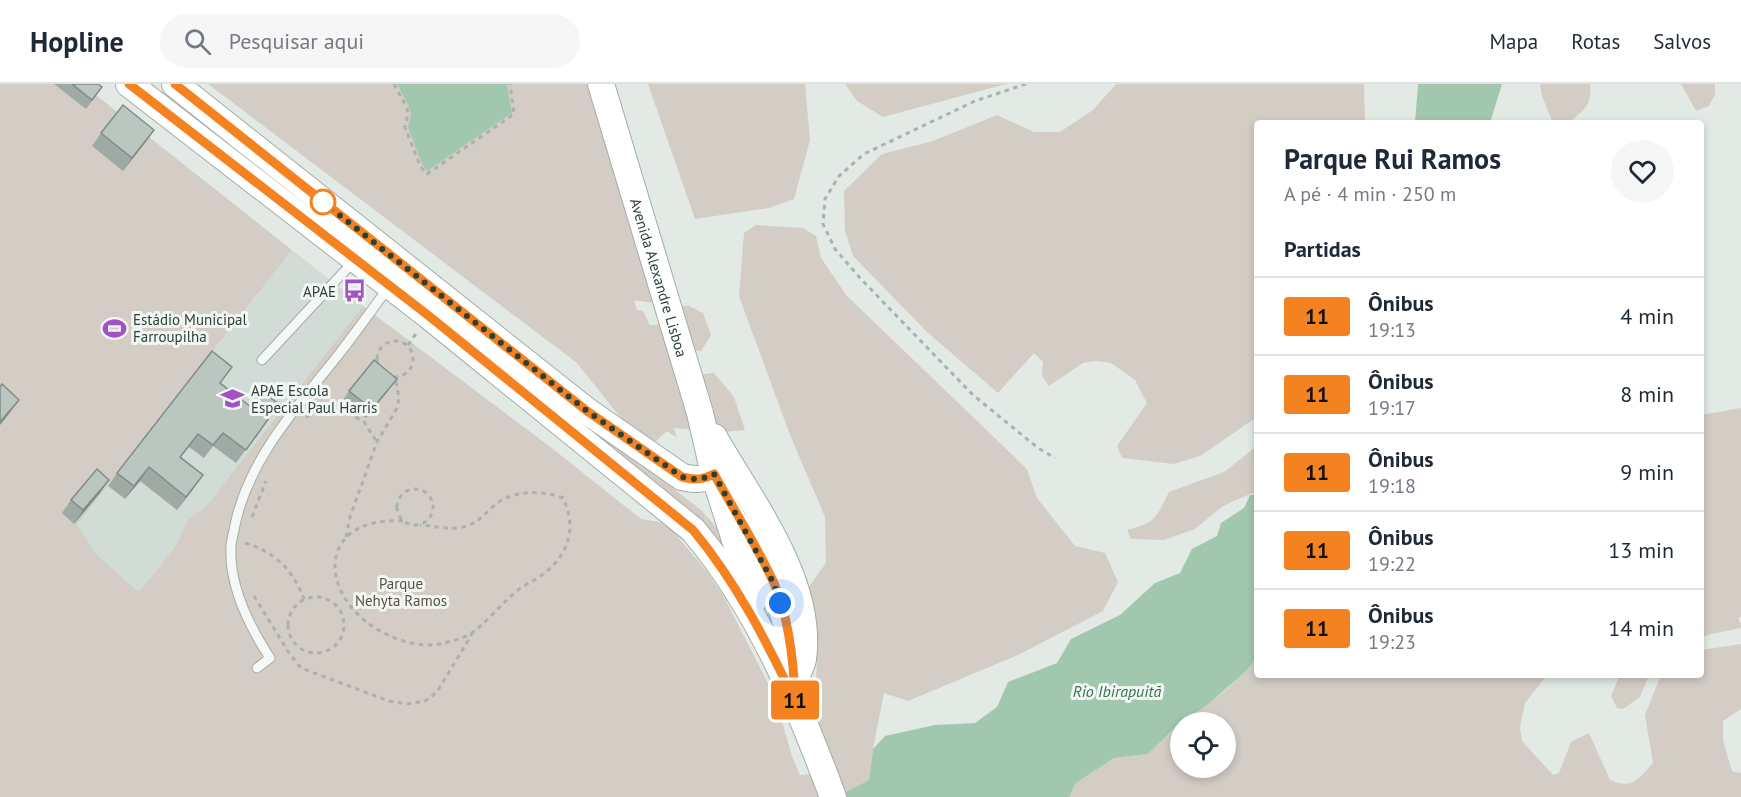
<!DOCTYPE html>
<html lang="pt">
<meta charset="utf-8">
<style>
:root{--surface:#fff;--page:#f6f6f7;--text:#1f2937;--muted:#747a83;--line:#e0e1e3}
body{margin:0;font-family:"PT Sans",sans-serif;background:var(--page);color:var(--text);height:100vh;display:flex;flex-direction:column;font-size:22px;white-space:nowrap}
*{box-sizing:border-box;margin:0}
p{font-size:20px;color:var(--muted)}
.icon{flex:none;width:33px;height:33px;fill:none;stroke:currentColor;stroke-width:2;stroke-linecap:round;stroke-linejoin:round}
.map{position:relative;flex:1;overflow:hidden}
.drawer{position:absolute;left:1254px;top:36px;width:450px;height:558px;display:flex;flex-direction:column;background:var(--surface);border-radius:6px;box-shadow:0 3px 9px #0003}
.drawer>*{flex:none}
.badge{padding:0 12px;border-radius:4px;font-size:21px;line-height:39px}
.tools{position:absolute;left:1170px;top:628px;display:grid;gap:12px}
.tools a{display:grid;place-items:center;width:66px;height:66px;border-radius:50%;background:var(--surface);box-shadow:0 3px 9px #0003;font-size:30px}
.you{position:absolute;width:30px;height:30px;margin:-15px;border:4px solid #fff;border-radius:50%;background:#1a73e8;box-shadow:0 0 0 9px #1a73e833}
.map>.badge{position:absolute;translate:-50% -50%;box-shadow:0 0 0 3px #fff}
h2{padding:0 30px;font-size:22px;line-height:54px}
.round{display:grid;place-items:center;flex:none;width:63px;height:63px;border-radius:32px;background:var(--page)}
.summary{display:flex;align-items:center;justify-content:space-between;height:102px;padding:0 30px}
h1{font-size:28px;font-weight:700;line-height:45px}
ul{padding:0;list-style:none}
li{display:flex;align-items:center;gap:18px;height:78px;padding:0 30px;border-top:2px solid var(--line)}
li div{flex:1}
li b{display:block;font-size:22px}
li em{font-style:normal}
li .badge{min-width:66px;font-weight:700;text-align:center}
header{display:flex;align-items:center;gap:36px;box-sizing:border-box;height:84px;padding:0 30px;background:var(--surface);border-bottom:2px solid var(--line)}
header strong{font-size:28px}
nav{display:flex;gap:33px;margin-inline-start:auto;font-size:21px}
.search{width:420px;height:54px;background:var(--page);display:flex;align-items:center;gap:15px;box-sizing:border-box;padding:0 21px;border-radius:33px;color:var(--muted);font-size:22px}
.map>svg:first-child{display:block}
</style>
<header>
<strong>Hopline</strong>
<div class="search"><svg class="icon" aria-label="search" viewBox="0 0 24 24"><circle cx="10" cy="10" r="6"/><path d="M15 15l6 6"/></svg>Pesquisar aqui</div>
<nav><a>Mapa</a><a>Rotas</a><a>Salvos</a></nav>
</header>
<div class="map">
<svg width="1741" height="713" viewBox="0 0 1741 713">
<rect width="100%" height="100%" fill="#e3eae6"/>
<path fill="#d1dcd6" d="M292,166L363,222L139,509L68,453Z"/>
<path fill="#d3cdc5" d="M0,0H82L292,166L77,441L96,470L137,507L141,506L177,460L188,436L199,427L204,425L363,222L553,365L641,435L660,438L673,447L708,489L723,511L774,611L792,672L800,691L815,690L823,656L815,619L818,550L808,504L826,479L825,433L790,351L739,212L744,149L756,141L803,144L816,152L821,174L847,212L1027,385L1037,414L1075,462L1105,469L1118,498L1103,527L1018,571L908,617L884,609L873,665L869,696L845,708L826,713H0Z
M208,0H601L666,221L634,216L637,226L643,227L650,241H657L664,229L687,221L703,229L711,251L701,267L682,266L694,291L714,289L734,313L745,346L725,348L674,344L677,354L667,347L656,357L640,358L577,279Z
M648,0H805L810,56L794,115L769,124L695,135Z
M845,0H1006L883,33L857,17Z
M1116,0H1364L1365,39H1257V333L1200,372L1174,380L1122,374L1117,362L1147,319L1135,296L1111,279L1096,277L1083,279L1049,302L1042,292L1043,278L1034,269L998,309L927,248L853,172L845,147L844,107L882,70L933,57L997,31L1034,48H1060L1093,26Z
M1540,0H1590C1592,22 1584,26 1568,39H1553L1542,12Z
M1681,0H1715V10L1709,22L1696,27Z
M357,156L701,426L716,443L737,479Z
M1741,324V532L1738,535L1741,539V544L1711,550L1701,554V331Z
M1257,362V407L1223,422L1195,445L1164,456L1131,455L1127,446C1156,439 1156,433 1169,408L1224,388Z
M1741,560V625L1723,637V656L1732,687L1741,689V713H1069L1076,699L1114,674L1148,670L1180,640V684H1226V639H1182C1209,620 1237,599 1257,573V591H1547L1525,619L1520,644L1522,657L1553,691L1559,689L1571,658L1589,649L1610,696C1633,706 1638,695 1653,679L1645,631L1661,591H1701V566Z
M1620,591H1649L1640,613L1623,625L1617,624L1611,612Z"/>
<path fill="#a1c7ae" d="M397,0H507L512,29L427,87L422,80L408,43L411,30L409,23Z
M1418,0H1502L1490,39H1415Z
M1250,411H1257V573L1246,587L1206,622L1180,639L1148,670L1114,674L1076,699L1069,713H826L845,708L869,696L873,665L885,652L935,641L975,639L997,623L1008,598L1057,579L1071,555L1120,531L1155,499L1180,489L1192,465L1217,452L1221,439L1244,424Z"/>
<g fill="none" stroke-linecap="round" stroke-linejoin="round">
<defs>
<path id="lane" d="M262,276L354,177
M257,584L270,574C249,542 229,503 231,463C231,456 234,448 235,441C249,374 298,322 339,270C356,248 372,226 388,204"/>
<g id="secondary">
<path d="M129,0L429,232L693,446C759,524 798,619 833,713"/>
<path d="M175,0L587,327L682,393C695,396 703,396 714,390"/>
<path id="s1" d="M601,0L700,329L714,390L754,516"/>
<path d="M714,353C750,417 814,497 803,575C802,582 797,589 795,596"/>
<path d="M744,444L774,500L786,539L790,566"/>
</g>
</defs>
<use href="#lane" stroke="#a1ada7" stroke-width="11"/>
<use href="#secondary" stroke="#a1ada7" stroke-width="28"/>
<path stroke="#a9b2ae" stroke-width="3" stroke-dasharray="4.5 4.5" stroke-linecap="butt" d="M394,0L407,24L408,30L405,43L420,82L427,90L514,30L510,0
M1026,0L975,17L864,70L839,92L825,115L823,140L835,165L860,194L973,311L1038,364L1055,374
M377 275a18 18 0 1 1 36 0a18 18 0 1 1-36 0Z
M408,261L417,248
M306,333L319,325L339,324L364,338L377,358
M397 423a18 18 0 1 1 36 0a18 18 0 1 1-36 0Z
M252,433L266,397
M403,437C311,432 318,520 390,552C408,560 429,564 448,558C456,556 467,553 473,548C489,536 501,520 517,507C522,502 530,499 536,495C566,476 579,448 563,414C543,406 514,406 496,420C486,428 480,438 466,442C452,447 435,442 420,441
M346,453L350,433L377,358L397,324L399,314L395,293
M245,459C275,468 293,486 304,515
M254,512L289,569L301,584L389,617L407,620L425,617L437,608L472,550
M288 541a28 28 0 1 1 56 0a28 28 0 1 1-56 0Z"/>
<use href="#lane" stroke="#f5f8f7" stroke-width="9"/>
<use href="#secondary" stroke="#fff" stroke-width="26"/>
</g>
<path fill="#a0aaa5" d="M54,0H98L96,12L86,25Z
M154,46L123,87L92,62L101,49Z
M221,299L251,323L279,320L236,379L213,362L204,374L189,363L181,373L203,391L177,426L140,397L125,415L108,402L117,389Z
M390,304L366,334L343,316L349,307Z
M100,409L74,440L62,429L71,416Z"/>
<path fill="#828b86" d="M154,46L145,59L123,87L132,74Z
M397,295L390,304L366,334L372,325Z
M19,316L8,331L0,341V338Z
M149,383L140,397L125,415L134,402Z
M203,391L194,404L177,426L186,413Z
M109,396L100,409L74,440L83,426Z"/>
<path fill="#bac6c0" stroke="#828b86" stroke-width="1.5" d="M72,0H98L102,3L92,16Z
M123,21L154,46L132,74L101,49Z
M212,267L232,283L220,299L251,323L262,308L279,320L246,366L223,349L213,361L198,350L180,373L203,391L186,413L149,383L134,402L117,389Z
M374,276L397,295L372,325L349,307Z
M2,300L19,316L0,338V303Z
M97,385L109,396L83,426L71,416Z"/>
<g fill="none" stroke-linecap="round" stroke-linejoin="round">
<defs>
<path id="line" d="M129,0L429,232L693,446C736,498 766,556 795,617C794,579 789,535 774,499C757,462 734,426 714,390C702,396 695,396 682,393L587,327L175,0"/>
</defs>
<use href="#line" stroke="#fff" stroke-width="14"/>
<use href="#line" stroke="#f58220" stroke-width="9"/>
<path stroke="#2c4136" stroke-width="6" stroke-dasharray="0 10.8" d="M323,118L587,327L682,393C695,396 702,396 714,390L774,500L780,519"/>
</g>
<defs>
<symbol id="bus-bare" viewBox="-9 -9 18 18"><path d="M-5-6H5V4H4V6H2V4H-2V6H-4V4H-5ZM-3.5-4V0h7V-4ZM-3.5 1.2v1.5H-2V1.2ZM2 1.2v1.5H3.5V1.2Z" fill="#a152c4" stroke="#f2f7f5" stroke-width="2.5" paint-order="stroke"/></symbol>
<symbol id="stadium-bare" viewBox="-9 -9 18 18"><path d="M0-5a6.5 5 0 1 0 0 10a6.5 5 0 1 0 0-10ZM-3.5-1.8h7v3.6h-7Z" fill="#a152c4" stroke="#f2f7f5" stroke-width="2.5" paint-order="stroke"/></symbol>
<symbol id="school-bare" viewBox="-9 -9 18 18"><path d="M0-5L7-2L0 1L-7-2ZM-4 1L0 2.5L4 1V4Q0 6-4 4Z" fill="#a152c4" stroke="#f2f7f5" stroke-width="2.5" paint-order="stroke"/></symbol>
</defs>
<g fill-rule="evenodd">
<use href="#bus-bare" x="338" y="190" width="33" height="33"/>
<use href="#stadium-bare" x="98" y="228" width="33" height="33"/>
<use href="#school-bare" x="216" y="298" width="33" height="33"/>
</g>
<circle fill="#fff" stroke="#f58220" stroke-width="3" cx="323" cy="118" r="12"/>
<g text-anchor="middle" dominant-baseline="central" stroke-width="6" stroke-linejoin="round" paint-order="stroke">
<g font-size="15" fill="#2c4136" stroke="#f2f7f5">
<text stroke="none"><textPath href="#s1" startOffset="202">Avenida Alexandre Lisboa</textPath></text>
</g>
<g font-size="15" fill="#2c4136" stroke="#f2f7f5" text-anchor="start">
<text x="336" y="207" text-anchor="end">APAE</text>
<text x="133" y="235">Estádio Municipal<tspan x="133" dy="17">Farroupilha</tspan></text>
<text x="251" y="306">APAE Escola<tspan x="251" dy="17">Especial Paul Harris</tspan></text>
</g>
<g font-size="15" fill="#5b503a" stroke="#f2f7f5">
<text x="401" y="499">Parque<tspan x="401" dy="17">Nehyta Ramos</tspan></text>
</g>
<g font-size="16" font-style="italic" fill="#39724f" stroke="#f2f7f5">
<text x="1117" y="607">Rio Ibirapuitã</text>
</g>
</g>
</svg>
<div class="tools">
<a><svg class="icon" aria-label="locate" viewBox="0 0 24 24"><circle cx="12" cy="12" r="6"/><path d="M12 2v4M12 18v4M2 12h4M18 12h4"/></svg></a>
</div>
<div class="you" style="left:780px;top:519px"></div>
<b class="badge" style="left:795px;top:616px;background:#f58220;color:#111">11</b>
<section class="drawer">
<div class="summary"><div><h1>Parque Rui Ramos</h1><p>A pé · 4 min · 250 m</p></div><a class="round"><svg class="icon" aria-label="heart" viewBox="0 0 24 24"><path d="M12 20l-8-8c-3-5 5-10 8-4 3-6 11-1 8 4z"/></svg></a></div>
<h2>Partidas</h2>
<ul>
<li><span class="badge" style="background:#f58220;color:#111">11</span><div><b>Ônibus</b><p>19:13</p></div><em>4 min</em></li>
<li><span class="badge" style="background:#f58220;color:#111">11</span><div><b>Ônibus</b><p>19:17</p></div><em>8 min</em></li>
<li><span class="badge" style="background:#f58220;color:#111">11</span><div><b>Ônibus</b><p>19:18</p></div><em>9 min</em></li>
<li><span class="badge" style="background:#f58220;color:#111">11</span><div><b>Ônibus</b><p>19:22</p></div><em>13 min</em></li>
<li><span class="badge" style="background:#f58220;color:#111">11</span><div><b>Ônibus</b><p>19:23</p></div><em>14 min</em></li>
</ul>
</section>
</div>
